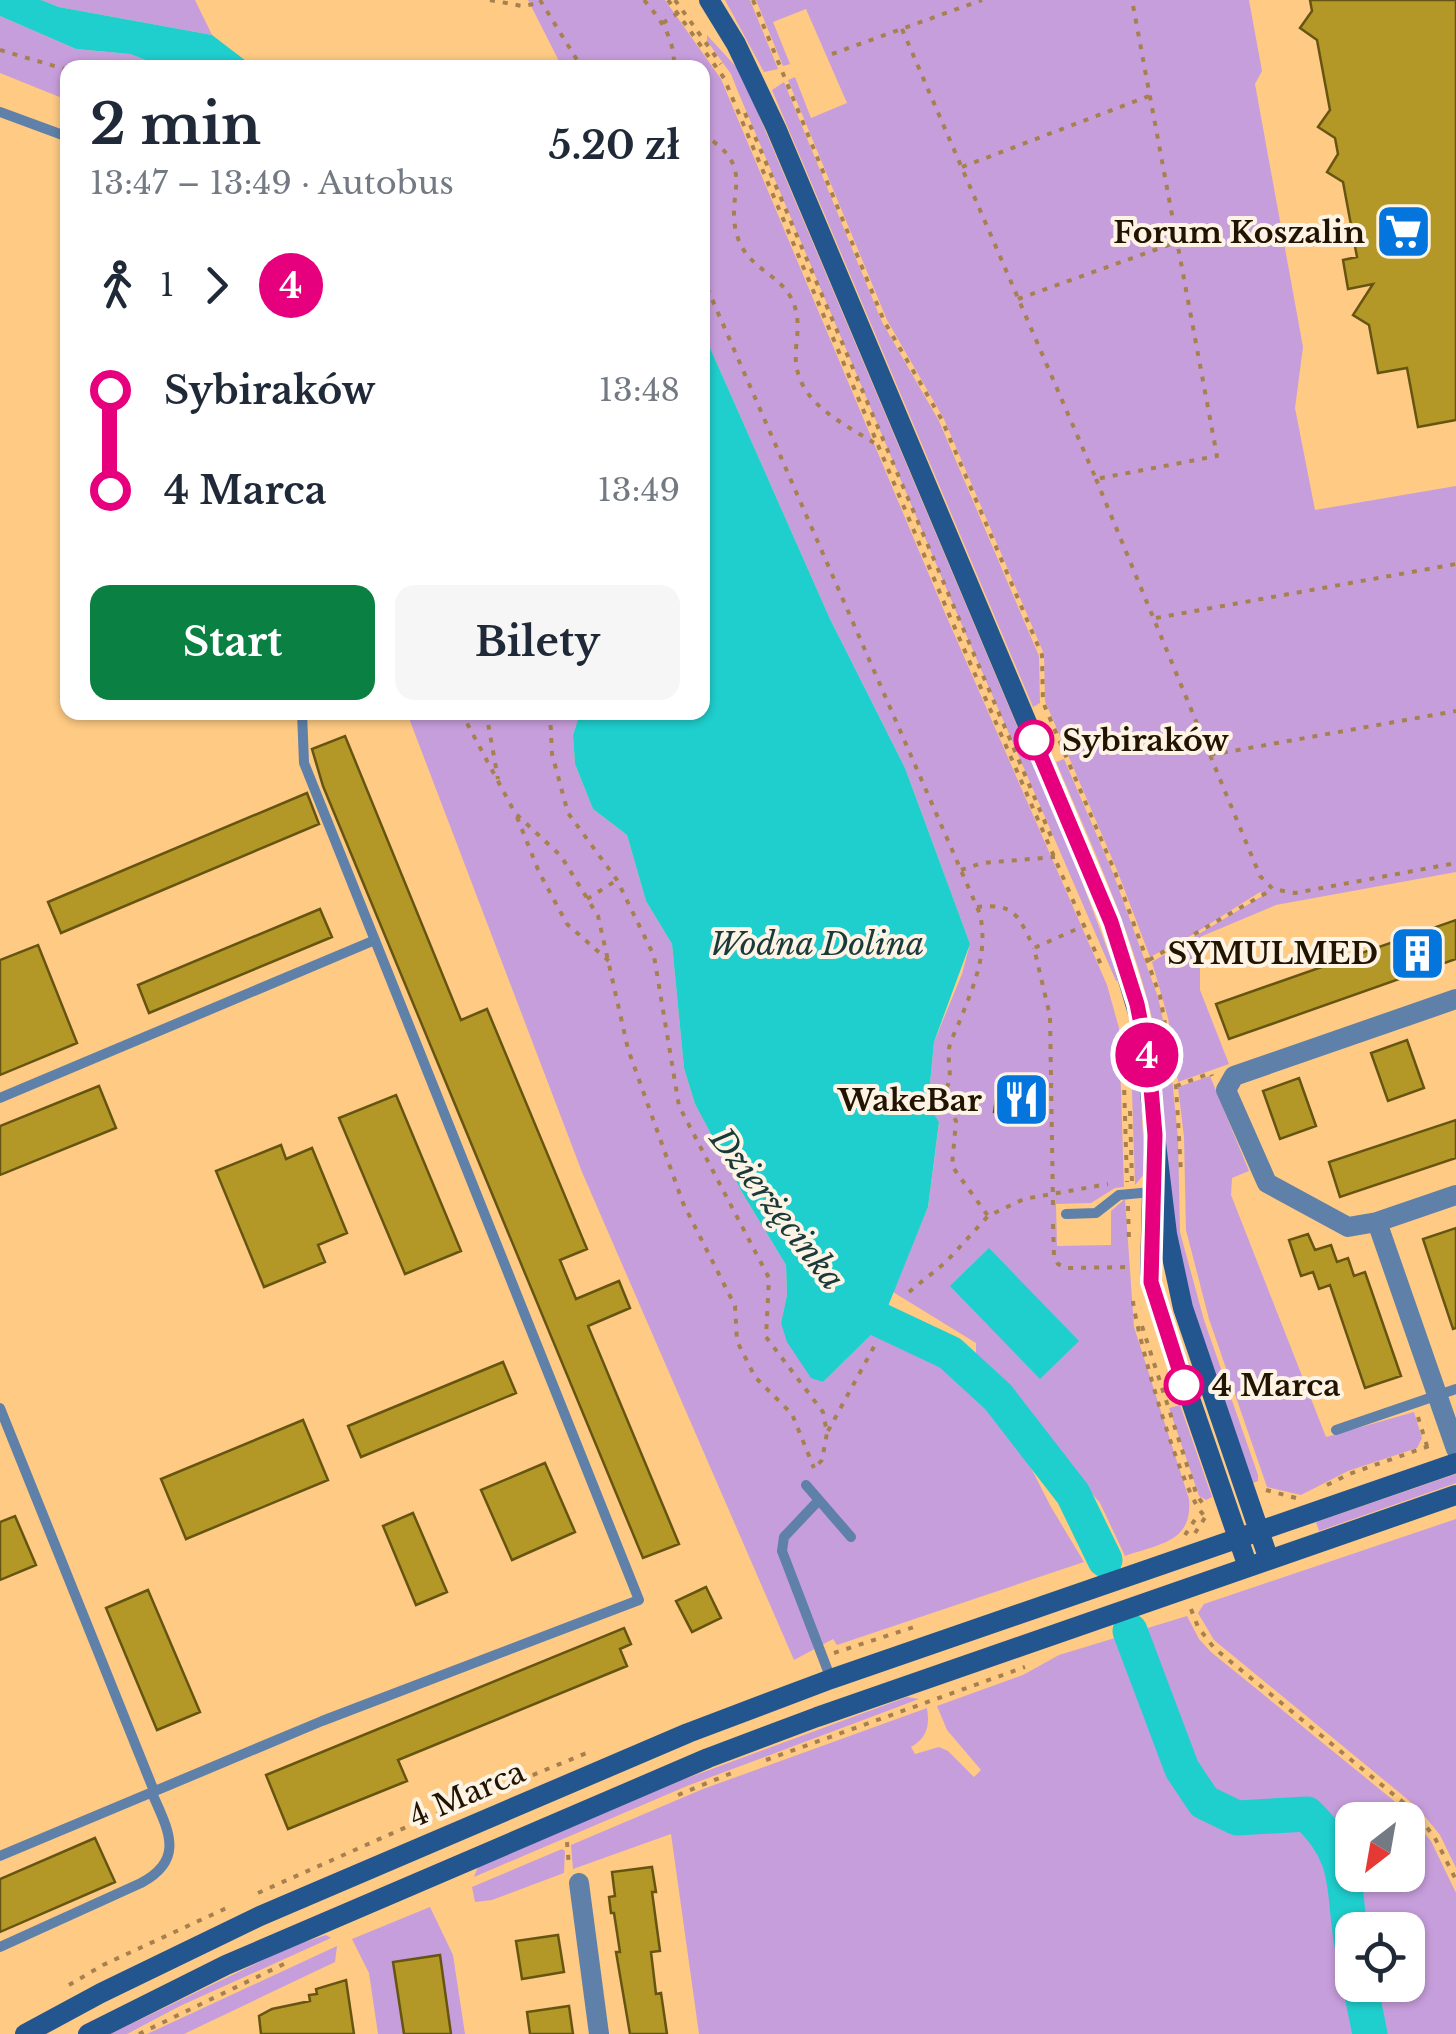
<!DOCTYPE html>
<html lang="pl">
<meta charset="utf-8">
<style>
:root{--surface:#fff;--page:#f6f6f7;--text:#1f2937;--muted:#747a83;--accent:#0b8043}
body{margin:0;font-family:"Libre Baskerville",serif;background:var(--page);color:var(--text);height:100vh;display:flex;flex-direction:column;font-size:38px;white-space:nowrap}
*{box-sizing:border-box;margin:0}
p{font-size:32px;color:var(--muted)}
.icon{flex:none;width:55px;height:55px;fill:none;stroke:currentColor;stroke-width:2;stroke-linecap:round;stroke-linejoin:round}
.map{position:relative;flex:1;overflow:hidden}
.drawer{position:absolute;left:60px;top:60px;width:650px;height:660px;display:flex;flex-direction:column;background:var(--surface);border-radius:20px;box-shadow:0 2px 8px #0004}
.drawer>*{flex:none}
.badge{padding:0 20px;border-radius:32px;font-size:35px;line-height:65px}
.needle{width:65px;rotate:211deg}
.buttons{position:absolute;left:1335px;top:1802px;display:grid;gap:20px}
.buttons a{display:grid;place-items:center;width:90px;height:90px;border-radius:20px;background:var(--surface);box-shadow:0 2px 8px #0004;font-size:50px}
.map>.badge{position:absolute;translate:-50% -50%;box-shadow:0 0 0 5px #fff}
.legs{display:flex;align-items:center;gap:15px;height:110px;padding:0 30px;font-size:32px}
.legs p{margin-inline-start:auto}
.head{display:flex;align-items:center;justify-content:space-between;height:170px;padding:0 30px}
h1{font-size:55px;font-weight:700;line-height:75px}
.action{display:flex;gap:20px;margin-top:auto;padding:20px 30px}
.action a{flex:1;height:115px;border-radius:20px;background:var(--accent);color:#fff;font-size:40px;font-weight:700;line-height:115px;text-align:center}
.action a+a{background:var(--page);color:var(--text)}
ul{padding:0 30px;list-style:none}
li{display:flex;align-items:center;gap:35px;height:100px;font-size:38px}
li i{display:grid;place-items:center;width:15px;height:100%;margin:0 12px;background:currentColor}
li i::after{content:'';width:25px;height:25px;margin:-12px;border:8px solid;border-radius:50%;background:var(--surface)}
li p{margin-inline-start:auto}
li:first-child i{background:linear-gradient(#0000 50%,currentColor 0)}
li:last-child i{background:linear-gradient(currentColor 50%,#0000 0)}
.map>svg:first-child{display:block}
</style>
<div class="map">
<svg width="1456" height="2034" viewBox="0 0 1456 2034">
<rect width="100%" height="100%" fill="#feca84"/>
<path fill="#c79edc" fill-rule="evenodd" d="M41,0H195L212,35L59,7Z
M528,0H665L721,79L945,613L1107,985L1119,1028L1124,1187L1115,1188L1091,1203L1056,1204L1057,1246L1111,1245V1211L1125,1199L1134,1327L1189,1499C1193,1543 1158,1544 1125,1556L1100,1503L976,1358V1343L893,1292L928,1207L939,1123L928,1105L934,1042L962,974L970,944L905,768L830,619L703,332L702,68L562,67Z
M725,0H750L778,69L764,72Z
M756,0H1249L1262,71L1255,84L1303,347L1295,408L1315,510L1456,486V872L1276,905L1200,937V990L1229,1064L1178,1082L1168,1018L1152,962L1264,895L1260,892L1192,935L1150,957L1117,870L1045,701L1044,654L944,419L887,320L788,80L795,77L811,118L847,103L806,9L773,22L790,64L783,66Z
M0,16L76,49L130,54L164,67L68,68L67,100L0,73Z
M707,35L738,69L752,99L1075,863L1119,980L1116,981L955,609L739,94L731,74L707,41Z
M784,82L882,322L939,421L1039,656L1040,703L1033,707L772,90Z
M407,713H580L573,735L575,764L593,809L627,835L646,901L672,944L684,1068L695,1104L743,1194L786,1265L787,1295L781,1323L823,1382L875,1331L939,1362L1012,1431L1051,1507L1084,1562L837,1645L833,1639L794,1660L582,1172Z
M1064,759L1113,873L1158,997L1169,1048L1178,1138L1180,1232L1204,1320L1258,1475V1481L1250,1484C1219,1393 1184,1303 1170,1207C1161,1144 1167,1081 1152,1018C1131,929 1092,846 1056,762Z
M1130,1027L1141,1098L1145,1173L1135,1185Z
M1210,1076L1249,1171L1232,1178L1231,1195L1326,1437L1414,1412L1422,1438L1417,1448L1348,1471L1301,1495L1267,1487L1209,1319L1186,1230L1184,1137L1178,1087Z
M1180,1405L1212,1497L1206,1500L1199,1496L1169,1408Z
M1456,1474V1483L1319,1531L1316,1522Z
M1456,1519V1868L1440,1835L1418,1808L1214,1640L1198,1613L1204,1604Z
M1187,1616L1199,1639L1211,1652L1404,1809L1431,1841L1456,1893V2034H699L671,1834L573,1869L571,1845L703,1789L927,1708C930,1726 927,1738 911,1747L915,1754L939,1747L948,1751L974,1777L981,1770L947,1730L937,1706L1023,1675L1059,1655ZM1408,1820V1875H1352V1820ZM1408,1930V1985H1352V1930Z
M907,1697L919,1699L687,1786L474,1877L478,1867L682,1780Z
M562,1849L565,1851L564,1873L492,1900L475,1902L472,1887Z
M430,1907L453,1955L465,2034H378L369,1973L352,1939Z
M326,1935L331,1938L180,2006L127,2034H110L292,1946Z
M337,1946L335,1962L184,2034H147Z"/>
<path fill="#1fcfce" d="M0,0H41L59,7L212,35L246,61L261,67H164L130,54L76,49L0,16Z
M703,332L830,619L905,768L970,944L934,1042L928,1105L939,1122L928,1207L882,1321L875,1331L823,1382L811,1378L787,1342L781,1323L787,1295L786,1265L743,1194L695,1104L684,1068L672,944L646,901L627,835L593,809L575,764L573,735L580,713L702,712Z
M989,1248L1079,1341L1040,1379L950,1286Z"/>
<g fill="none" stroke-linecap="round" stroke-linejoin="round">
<path stroke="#1fcfce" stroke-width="35" d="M842,1296L882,1321L950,1353L998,1397L1073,1494L1105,1560
M1130,1631L1182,1769L1204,1802L1237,1818L1307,1814C1353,1858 1342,1888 1352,1945
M1360,1985L1370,2034"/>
</g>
<path fill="#b49827" stroke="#665512" stroke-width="2.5" d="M1310,0H1456V420L1418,427L1407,368L1378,373L1369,325L1353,315L1373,284L1348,289L1343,260L1357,257L1343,182L1327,172L1338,154L1335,138L1318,127L1330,110L1317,40L1300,28L1312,11Z
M345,736L461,1020L487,1009L587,1249L560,1260L576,1299L619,1281L630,1308L588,1326L679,1544L643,1558L323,786L312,749Z
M307,793L319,824L61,933L48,902Z
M320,909L332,937L149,1013L138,985Z
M1456,920V959L1229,1039L1216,1004Z
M38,945L77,1043L0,1075V960Z
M1407,1040L1424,1088L1388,1101L1371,1053Z
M1299,1078L1316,1126L1280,1139L1263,1091Z
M999,1079L1039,1086L1034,1119L994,1112Z
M99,1086L116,1128L0,1175V1126Z
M396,1095L461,1251L405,1274L339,1118Z
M1456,1120V1158L1340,1197L1329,1162Z
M281,1145L286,1159L312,1148L347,1233L318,1245L325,1262L264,1287L216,1171Z
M1456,1228V1328L1453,1329L1423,1239Z
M1308,1234L1315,1250L1331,1245L1337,1262L1348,1258L1354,1276L1365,1272L1401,1376L1365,1388L1330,1285L1319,1289L1313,1272L1301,1276L1289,1240Z
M503,1362L516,1393L361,1457L348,1426Z
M303,1420L328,1480L186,1539L161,1479Z
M545,1463L575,1532L512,1560L481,1490Z
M413,1513L447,1592L416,1605L383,1526Z
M15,1516L36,1565L0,1580V1522Z
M706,1587L721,1618L692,1632L676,1601Z
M148,1590L200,1712L157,1730L106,1608Z
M624,1628L631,1644L620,1649L627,1666L398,1760L407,1781L288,1829L266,1775Z
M95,1838L115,1882L0,1932V1879Z
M652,1867L656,1892H652L660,1951L651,1952L656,1994L661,1993L667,2034H630L616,1952H620L614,1913H611L609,1897L615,1896L612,1872Z
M558,1935L564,1972L522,1979L516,1941Z
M440,1955L451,2034H404L393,1962Z
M346,1980L354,2034H261L259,2016L272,2009L310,2001L309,1995L317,1994L316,1989Z
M569,2006L573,2034H530L527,2012Z"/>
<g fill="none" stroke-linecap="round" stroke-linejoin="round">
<path stroke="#a6814f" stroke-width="4" stroke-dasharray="5 8" stroke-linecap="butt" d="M490,0L522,6L540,3
M540,0L582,68
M644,0C662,21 675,39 674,68
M668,0L724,78L948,612L1101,965
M675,0L721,64
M753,0L884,321L942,420L1042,655L1043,702L1115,872L1160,996L1176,1086L1181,1172
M663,23L678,13
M902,29L1096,479L1217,456L1132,0
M0,50L68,70
M832,54L982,0
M745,113L1053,841
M702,134C762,170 721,194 739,241C750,268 776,273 790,296C800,313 798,330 796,348C791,402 841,421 879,446
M962,167L1149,96
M702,276L980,914C988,953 975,983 960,1020C957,1029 950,1040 949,1049C947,1067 955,1077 943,1094L956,1121L952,1166L988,1216
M1018,299L1177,242
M1096,479L1260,876L1273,889L1295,893L1456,863
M1156,618L1456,564
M461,712L515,813L561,856L598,916L628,1049L683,1203L735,1306L737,1341L755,1377L792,1414L814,1468
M486,712L498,779
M550,712L552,754L568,813L617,880L654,956L679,1106L769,1278L766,1337L823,1412L827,1433L822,1460L814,1469
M1210,755L1456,711
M517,817L539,872L567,924L610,962
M961,870L982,863L1055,857
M587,899L617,880
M977,907C1016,903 1018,916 1034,948
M1149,960L1273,889
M1123,1051L1127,1182
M1176,1086L1211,1073L1212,1076
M1130,1111L1132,1181
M1053,1205L1050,1016L1034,948L1086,925
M1128,1206L1129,1242
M1053,1224L1054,1256L1058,1264L1066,1268L1132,1267
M909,1292L946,1262L988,1216L1024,1199L1108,1184
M1133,1301C1136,1333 1183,1500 1205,1516
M1142,1326L1197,1496L1204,1505
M1418,1417L1427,1446
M828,1431L876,1343
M1327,1485L1349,1474L1435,1444
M1266,1490L1296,1498
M1195,1533L1206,1516
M1185,1535L1196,1518
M1191,1609L1198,1627L1214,1648L1415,1812L1435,1838L1456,1880
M834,1653L920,1625
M766,1760L1025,1667
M678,1795L734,1772
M567,1842L569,1867
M258,1893L411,1825L589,1752
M69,1985L103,1965L231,1906
M139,2034L288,1962"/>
<path stroke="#5f80a8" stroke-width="10" d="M0,112L68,137
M0,1098L375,940
M1066,1214L1096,1213L1119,1195L1152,1192
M0,1408L154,1791
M1336,1430L1456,1389
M806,1485L851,1537
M819,1500L784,1537L782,1551L831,1679
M0,1856L322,1721L639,1600L304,763L302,712
M0,1947L141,1883C186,1859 168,1830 152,1793"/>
<path stroke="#5f80a8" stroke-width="20" d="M1456,999L1234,1076L1226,1090L1267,1183L1348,1227L1377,1222L1456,1195
M1377,1222L1456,1449
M579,1883L599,2034"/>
<path stroke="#23558f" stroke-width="20" d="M709,0L736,44L776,128L1111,922L1142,1027L1167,1234L1183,1308L1269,1560
M1152,1195L1150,1272L1154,1294L1248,1567
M25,2034L101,1993L260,1916L688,1733L831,1679L1456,1463
M88,2034L226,1965L708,1758L817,1717L1456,1495"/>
</g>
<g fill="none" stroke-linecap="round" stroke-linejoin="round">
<defs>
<path id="line-1" d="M1034,740L1111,922L1137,1004L1149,1064L1155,1135L1151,1282L1184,1385"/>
</defs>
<use href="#line-1" stroke="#fff" stroke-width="22"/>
<use href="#line-1" stroke="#e6007e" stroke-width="15"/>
</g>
<defs>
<symbol id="supermarket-square" viewBox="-11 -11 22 22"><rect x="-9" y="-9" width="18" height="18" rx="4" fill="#0375dd" stroke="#fef4e6"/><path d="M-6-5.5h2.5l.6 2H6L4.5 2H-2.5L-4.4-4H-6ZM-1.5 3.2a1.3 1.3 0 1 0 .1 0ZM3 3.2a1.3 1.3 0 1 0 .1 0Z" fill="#fff"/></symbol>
<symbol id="building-square" viewBox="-11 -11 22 22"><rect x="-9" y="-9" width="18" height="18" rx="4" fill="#0375dd" stroke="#fef4e6"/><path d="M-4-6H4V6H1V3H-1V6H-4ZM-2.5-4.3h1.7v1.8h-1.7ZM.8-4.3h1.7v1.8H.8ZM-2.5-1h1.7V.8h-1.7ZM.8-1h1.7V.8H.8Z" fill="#fff"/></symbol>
<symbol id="restaurant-square" viewBox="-11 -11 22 22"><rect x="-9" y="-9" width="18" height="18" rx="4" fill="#0375dd" stroke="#fef4e6"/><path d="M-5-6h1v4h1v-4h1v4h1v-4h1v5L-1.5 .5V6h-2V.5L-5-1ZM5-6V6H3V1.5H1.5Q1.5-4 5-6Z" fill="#fff"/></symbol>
</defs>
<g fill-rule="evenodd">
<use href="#supermarket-square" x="1372" y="200" width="63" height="63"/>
<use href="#building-square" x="1386" y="922" width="63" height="63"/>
<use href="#restaurant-square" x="990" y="1068" width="63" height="63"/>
</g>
<g fill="#fff" stroke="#e6007e" stroke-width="5">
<circle cx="1034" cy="740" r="18"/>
<circle cx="1184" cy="1385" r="18"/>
</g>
<g text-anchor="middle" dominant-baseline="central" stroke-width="8" stroke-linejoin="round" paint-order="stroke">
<g font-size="30" font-weight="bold" fill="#221400" stroke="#fef4e6" text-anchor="end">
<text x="1365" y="232">Forum Koszalin</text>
<text x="1378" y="953">SYMULMED</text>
<text x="982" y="1100">WakeBar</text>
</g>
<g font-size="30" font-weight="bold" fill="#221400" stroke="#fef4e6" text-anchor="start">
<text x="1062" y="740">Sybiraków</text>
<text x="1212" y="1385">4 Marca</text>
</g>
<g font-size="30" fill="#221400" stroke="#fef4e6">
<text transform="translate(467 1794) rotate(-23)">4 Marca</text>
</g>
<g font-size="32" font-style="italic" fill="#193a39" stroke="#fef4e6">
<text x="817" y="944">Wodna Dolina</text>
<text transform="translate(777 1209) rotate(52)">Dzierżęcinka</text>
</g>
</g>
</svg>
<div class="buttons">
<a><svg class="needle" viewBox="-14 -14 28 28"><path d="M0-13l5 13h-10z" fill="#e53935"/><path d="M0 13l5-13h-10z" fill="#747a83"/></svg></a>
<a><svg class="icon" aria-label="locate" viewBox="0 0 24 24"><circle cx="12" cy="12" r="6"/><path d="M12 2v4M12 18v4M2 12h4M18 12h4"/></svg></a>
</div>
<b class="badge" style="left:1147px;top:1055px;background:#e6007e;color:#fff">4</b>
<section class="drawer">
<div class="head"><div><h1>2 min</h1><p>13:47 – 13:49 · Autobus</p></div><b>5.20 zł</b></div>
<div class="legs"><svg class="icon" aria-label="walk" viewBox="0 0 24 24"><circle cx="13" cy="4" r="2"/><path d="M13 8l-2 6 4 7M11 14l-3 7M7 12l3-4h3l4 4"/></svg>1<svg class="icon" aria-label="forward" viewBox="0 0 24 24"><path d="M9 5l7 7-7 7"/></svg><b class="badge" style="background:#e6007e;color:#fff">4</b></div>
<ul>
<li><i style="color:#e6007e"></i><b>Sybiraków</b><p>13:48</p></li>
<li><i style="color:#e6007e"></i><b>4 Marca</b><p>13:49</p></li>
</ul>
<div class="action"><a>Start</a><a>Bilety</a></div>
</section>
</div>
